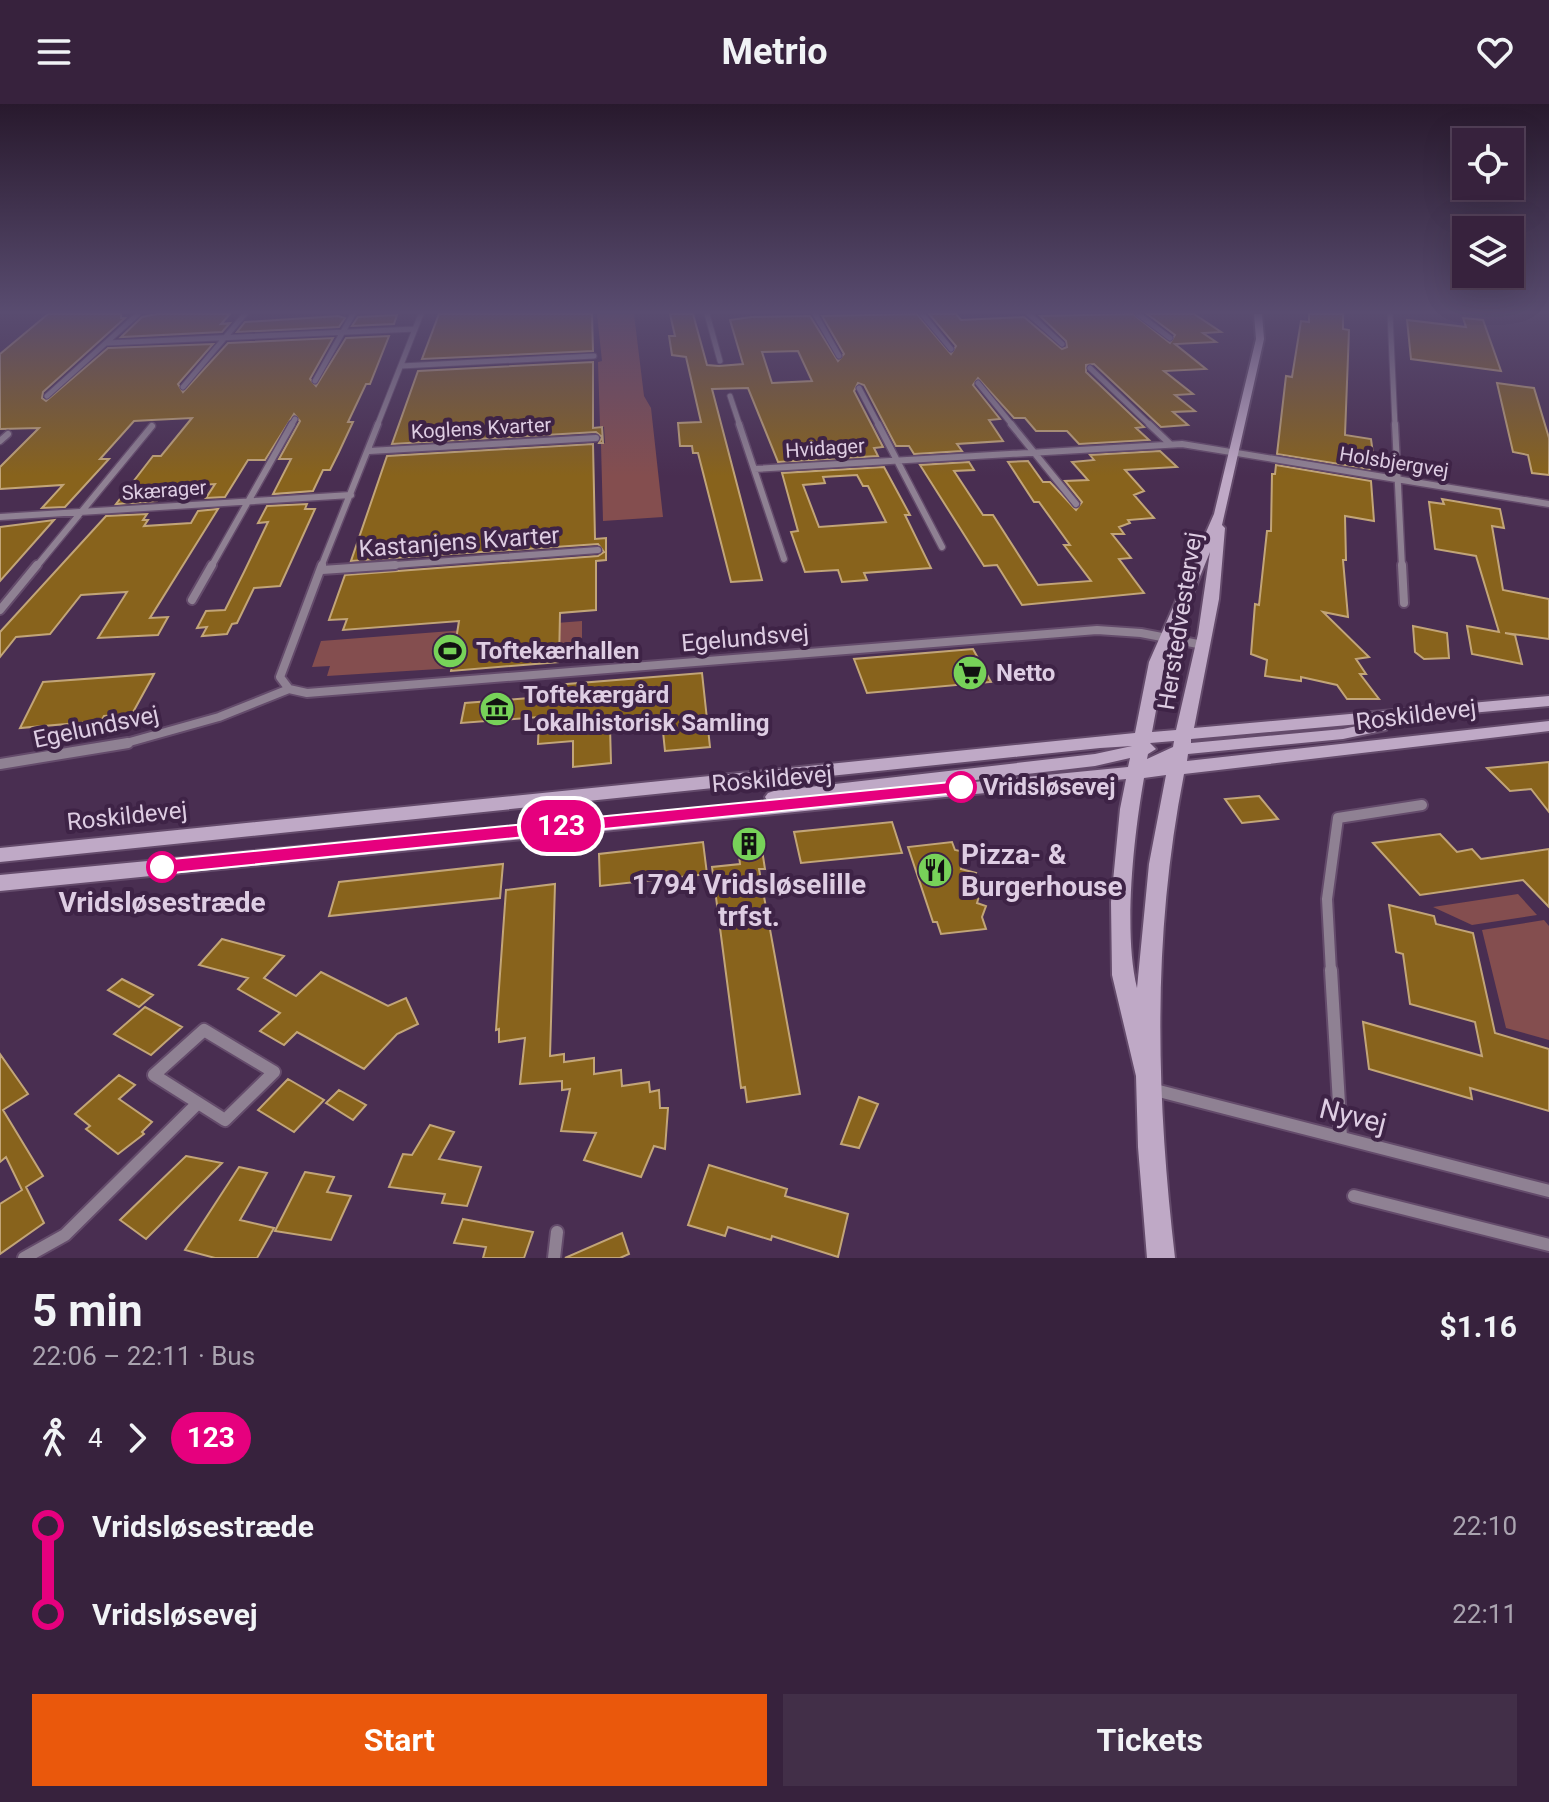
<!DOCTYPE html>
<meta charset="utf-8">
<style>
:root{--surface:#37223d;--page:#422f48;--text:#f1f3f6;--muted:#aaa4b0;--line:#513f57;--accent:#ea580c}
body{margin:0;font-family:Roboto,sans-serif;background:var(--page);color:var(--text);height:100vh;display:flex;flex-direction:column;font-size:30px;white-space:nowrap}
*{box-sizing:border-box;margin:0}
p{font-size:26px;color:var(--muted)}
.icon{flex:none;width:44px;height:44px;fill:none;stroke:currentColor;stroke-width:2;stroke-linecap:round;stroke-linejoin:round}
.map{position:relative;height:1154px;overflow:hidden}
.sheet{display:flex;flex-direction:column;background:var(--surface);flex:1}
.sheet>*{flex:none}
.badge{padding:0 16px;border-radius:26px;font-size:28px;line-height:52px}
.tools{position:absolute;left:1452px;top:24px;display:grid;gap:16px}
.tools a{display:grid;place-items:center;width:72px;height:72px;border-radius:0px;background:var(--surface);box-shadow:0 8px 32px #0002,0 0 0 2px var(--line);font-size:40px}
.map>.badge{position:absolute;translate:-50% -50%;box-shadow:0 0 0 4px #fff}
.legs{display:flex;align-items:center;gap:12px;height:88px;padding:0 32px;font-size:26px}
.legs p{margin-inline-start:auto}
.headline{display:flex;align-items:center;justify-content:space-between;height:136px;padding:0 32px}
h1{font-size:44px;font-weight:700;line-height:60px}
.action{display:flex;gap:16px;margin-top:auto;padding:16px 32px}
.action a{flex:1;height:92px;border-radius:0px;background:var(--accent);color:#fff;font-size:32px;font-weight:700;line-height:92px;text-align:center}
.action a+a{background:var(--page);color:var(--text)}
ul{padding:0 32px;list-style:none}
li{display:flex;align-items:center;gap:28px;height:88px;font-size:30px}
li i{display:grid;place-items:center;width:12px;height:100%;margin:0 10px;background:currentColor}
li i::after{content:'';width:20px;height:20px;margin:-10px;border:6px solid;border-radius:50%;background:var(--surface)}
li p{margin-inline-start:auto}
li:first-child i{background:linear-gradient(#0000 50%,currentColor 0)}
li:last-child i{background:linear-gradient(currentColor 50%,#0000 0)}
header{display:flex;justify-content:space-between;align-items:center;height:104px;padding:0 32px;background:var(--surface);font-size:36px;font-weight:700}
.map>svg:first-child{display:block}
</style>
<header><svg class="icon" aria-label="menu" viewBox="0 0 24 24"><path d="M4 6h16M4 12h16M4 18h16"/></svg>Metrio<svg class="icon" aria-label="heart" viewBox="0 0 24 24"><path d="M12 20l-8-8c-3-5 5-10 8-4 3-6 11-1 8 4z"/></svg></header>
<div class="map">
<svg width="1549" height="1154" viewBox="0 0 1549 1154">
<rect width="100%" height="100%" fill="#492e51"/>
<path fill="#844e4f" d="M597,210H634L644,292L651,304L663,413L603,417L601,340L605,339L604,323L600,322L598,258L602,257Z
M582,517V556L327,572L330,562L312,563L321,537Z
M1518,790L1537,811L1472,821L1433,803Z
M1544,816L1549,822V936L1506,924L1482,826Z"/>
<path fill="#88631c" stroke="#c2a578" stroke-width="2" fill-rule="evenodd" d="M48,210H121V214H125L43,288L42,294L46,297L108,244L213,240L178,280L183,288L228,239L333,234L310,275L316,282L346,234L389,232L370,280H366L348,318H353L339,348L330,366H323L313,387L273,390L291,355H279L300,317L294,310L265,356H248L225,393L206,394L215,380L167,383L157,397L116,400L153,352H161L192,314L152,316L134,317L100,355H109L65,403L42,404L63,381L0,385V363L39,324L0,325V250Z
M157,210H230L221,220L230,219L222,228L121,233L142,213Z
M439,210H592L593,247L422,255Z
M670,210H693L707,261L719,262L743,260L730,216L751,213L810,212L838,257L844,250L822,212L917,210L951,250L956,242L929,210H956L961,216L1024,213L1062,245L1067,243L1066,237L1040,212L1133,210L1170,239L1175,231L1147,210H1194L1221,228L1203,229L1216,238L1175,240L1206,265L1164,267L1193,290L1175,291L1195,307L1173,308L1188,321L1161,323L1094,260L1086,261V268L1144,323L1136,324L1149,336L1079,340L1067,327H1036L1025,314H1014L978,274L973,281L1000,315L989,316L1003,337L957,340L962,347L914,350L909,342H896L864,281L858,279L854,287L883,343L874,344L878,352L778,358L748,284L712,285L762,476L731,478L698,349H693L692,342H680L678,319L701,318L686,253L672,251L669,232H675ZM798,247L812,277L772,279L762,248Z
M1309,210H1343V225L1349,226L1345,331L1371,335L1374,357L1369,356L1370,365L1277,350L1286,272L1292,273L1301,217L1309,218Z
M397,211L394,220L352,222L358,213Z
M338,212L345,214L339,223L237,228L245,218Z
M1463,214L1483,216L1501,267L1411,255L1407,216L1466,223Z
M593,258V324L602,323L603,339H599L602,333L596,328L392,340L418,267Z
M1497,279L1534,284L1549,334V371L1532,369L1528,351L1513,348Z
M593,340L595,435L606,434V456L596,457V506L560,509L559,558L451,567L459,517L343,526L347,515L329,516L345,471L598,452L604,448L598,440L351,457L387,352Z
M1160,347L1177,363L1125,366L1144,387L1134,391L1154,414L1128,416L1130,419L1119,423L1124,430H1112L1131,454L1119,455L1144,489L1022,501L997,461L984,462L920,361L969,358L974,366L954,367L983,411H993L1038,481L1091,477L1064,441H1070L1039,398H1034L1008,358L1028,357L1043,378H1050L1076,406L1082,398L1065,377L1088,376L1072,358L1094,356L1090,351Z
M1276,361L1371,377L1374,417L1345,412L1346,456H1343L1348,513L1323,508L1369,553L1356,555L1366,570H1360L1379,595H1347L1337,581L1301,573V577L1265,572L1267,556L1251,550L1255,500L1259,501L1267,427H1271L1272,370H1275Z
M884,363L910,411H905L931,464L864,469L867,476L842,478L838,466L805,468L791,428L798,427L782,369ZM857,371L863,382H868L886,418L819,423L803,381L825,379L823,373Z
M1442,395L1500,405L1504,424L1492,422L1503,486L1549,495V535L1505,529L1515,531L1522,560L1472,550L1467,522L1499,528L1476,452L1435,445L1429,398L1444,400Z
M307,400L305,405H315L280,482L254,484L237,519L232,520L227,530L202,532L207,523L197,524L206,507L225,506L244,468L268,418L258,419L267,402Z
M218,405L150,514L168,513L158,531L98,534L127,488L81,491L50,530L16,533L0,553V528L106,412L147,410L143,416H148L144,422L191,419L198,407Z
M54,416L0,477V423Z
M1413,522L1447,529L1449,554L1424,555L1415,548Z
M973,545L991,578L867,589L854,555Z
M702,569L710,643L665,647L662,618L610,623L611,659L573,663V637L538,640L539,613L461,619L465,599L555,592V581Z
M154,570L132,610L104,612L101,617L20,624L43,578Z
M1549,658V708L1531,685L1510,687L1487,664Z
M1259,692L1278,715L1242,719L1225,695Z
M892,718L902,749L801,759L794,728Z
M1440,730L1457,748L1472,745L1481,755L1549,745V803L1523,776L1420,791L1373,739Z
M760,733L765,765H759L800,990L747,998L745,983L741,984L712,763L740,760L737,735Z
M703,738L707,770L600,782L599,750Z
M952,738L955,746L965,748L961,765L976,769L972,779L982,782L977,799L986,802L982,813L986,825L941,830L937,818H933L908,743Z
M503,760L500,794L329,812L339,778Z
M555,780L550,952L564,950V958L594,954V970L621,966L622,982L649,978L650,988L659,986L660,1004H668L665,1045L654,1042L641,1073L584,1056L596,1029L561,1027L570,985L562,986V977L520,980L525,934L499,938V925L496,926L506,786Z
M1389,801L1434,812L1436,820L1473,829L1495,929L1549,945V1007L1470,984L1472,995L1369,965L1363,918L1482,952L1475,918L1410,900L1403,850L1396,848Z
M222,835L284,852L264,874L296,892L321,868L388,902L406,894L418,920L397,930L364,965L297,928L284,941L260,927L280,909L238,885L248,874L199,861Z
M122,875L153,891L139,903L108,886Z
M145,903L182,923L151,951L114,930Z
M0,950L28,990L3,1006L43,1072L26,1083L44,1119L0,1150V1100L22,1086L6,1053L0,1058Z
M119,971L135,981L119,995L152,1018L142,1028L144,1030L118,1050L86,1025L90,1022L75,1010Z
M288,975L324,996L294,1028L258,1006Z
M339,986L366,1001L353,1016L326,999Z
M859,993L878,1000L859,1044L841,1040Z
M430,1021L454,1028L439,1055L481,1063L467,1102L442,1099L445,1090L389,1083L403,1050L412,1051Z
M186,1052L222,1059L146,1135L120,1116Z
M709,1061L787,1085L785,1092L848,1110L838,1153L772,1132L771,1136L728,1123L725,1132L688,1121Z
M239,1063L267,1069L240,1116L274,1124L257,1154H215L185,1146Z
M305,1068L334,1073L327,1088L351,1092L331,1136L275,1127Z
M463,1115L533,1128L524,1154H483L486,1143L454,1139Z
M622,1129L629,1150L620,1154H565Z"/>
<g fill="none" stroke-linecap="round" stroke-linejoin="round">
<defs>
<path id="street-far4" d="M707,210L720,257
M815,210L839,252
M922,210L951,245
M1029,210L1062,240
M1138,210L1170,234
M1390,210L1395,322
M107,239L415,225
M401,262L594,252
M1090,264L1151,322
M315,277L353,210
M978,279L1013,322
M183,283L245,210
M859,284L879,322
M47,292L138,210
M730,292L740,322
M291,322L295,315
M377,322L421,210"/>
<path id="street-far3" d="M739,320L784,455
M878,320L942,443
M1011,320L1076,400
M1149,320L1169,339
M1395,320L1402,463
M0,337L8,330
M369,347L596,334
M754,365L1182,340L1549,400
M0,413L351,391
M36,463L152,322
M211,463L292,320
M321,463L378,320
M367,463L598,446"/>
<path id="street-far2" d="M322,461L280,573L289,585L307,589L1097,526L1141,529L1203,541
M1402,461L1404,499
M322,466L395,461
M192,496L212,461
M0,506L37,461
M119,641L219,613L289,585"/>
<path id="street-far1" d="M0,660L128,639
M1331,868L1327,795L1338,714L1422,701"/>
<path id="street" d="M1331,866L1341,1033
M204,926L274,968L225,1016L154,971Z
M1155,986L1549,1087
M1354,1092L1549,1141
M24,1154L65,1131L198,999
M554,1154L557,1128"/>
<path id="secondary" d="M1254,210H1262L1264,235L1222,421L1225,424L1219,495L1194,624L1549,592V602L1383,617L1388,622L1386,626L1343,635L1188,650L1187,657L1549,617V627L1184,670C1152,833 1156,989 1175,1154H1147L1138,1043L1136,972L1112,871L1111,798L1120,705L1126,675L0,787V771L768,698L765,693L768,689L774,687L1095,650L1132,642L1100,644L0,758V744L1135,629L1149,558L1214,410L1256,235ZM1210,448L1198,530L1176,626L1152,628L1165,558ZM1371,619L1343,625L1191,639V635ZM1174,637L1173,643L1147,655L1148,650L1156,645L1150,639ZM1130,654L1128,663L882,687L1095,662ZM1166,671L1149,760L1137,884C1123,827 1134,731 1144,674Z"/>
</defs>
<use href="#street-far4" stroke="#644b6b" stroke-width="7"/>
<use href="#street-far3" stroke="#644b6b" stroke-width="9"/>
<use href="#street-far2" stroke="#644b6b" stroke-width="12"/>
<use href="#street-far1" stroke="#644b6b" stroke-width="14"/>
<use href="#street" stroke="#644b6b" stroke-width="16"/>
<use href="#secondary" stroke="#644b6b" stroke-width="4"/>
<use href="#street-far4" stroke="#8f8193" stroke-width="5"/>
<use href="#street-far3" stroke="#8f8193" stroke-width="6"/>
<use href="#street-far2" stroke="#8f8193" stroke-width="8"/>
<use href="#street-far1" stroke="#8f8193" stroke-width="10"/>
<use href="#street" stroke="#8f8193" stroke-width="12"/>
<use href="#secondary" fill="#bfa9c6" fill-rule="evenodd"/>
</g>
<linearGradient id="sky" x2="0" y2="1"><stop stop-color="#28192d"/><stop offset="0.56" stop-color="#594c70"/><stop offset="1" stop-color="#594c70" stop-opacity="0"/></linearGradient>
<rect width="1549" height="372" fill="url(#sky)"/>
<path fill="#e6007e" stroke="#fff" stroke-width="2" d="M961,677L967,679V688L162,770L152,763L162,756Z"/>
<defs>
<symbol id="stadium-disc" viewBox="-11 -11 22 22"><circle r="9.5" fill="#77d259" stroke="#3e2346"/><path d="M0-5a6.5 5 0 1 0 0 10a6.5 5 0 1 0 0-10ZM-3.5-1.8h7v3.6h-7Z" fill="#111"/></symbol>
<symbol id="supermarket-disc" viewBox="-11 -11 22 22"><circle r="9.5" fill="#77d259" stroke="#3e2346"/><path d="M-6-5.5h2.5l.6 2H6L4.5 2H-2.5L-4.4-4H-6ZM-1.5 3.2a1.3 1.3 0 1 0 .1 0ZM3 3.2a1.3 1.3 0 1 0 .1 0Z" fill="#111"/></symbol>
<symbol id="museum-disc" viewBox="-11 -11 22 22"><circle r="9.5" fill="#77d259" stroke="#3e2346"/><path d="M0-6L6-3V-2H-6V-3ZM-5-1h2V3h-2ZM-1-1h2V3h-2ZM3-1h2V3H3ZM-6 4H6V6H-6Z" fill="#111"/></symbol>
<symbol id="building-disc" viewBox="-11 -11 22 22"><circle r="9.5" fill="#77d259" stroke="#3e2346"/><path d="M-4-6H4V6H1V3H-1V6H-4ZM-2.5-4.3h1.7v1.8h-1.7ZM.8-4.3h1.7v1.8H.8ZM-2.5-1h1.7V.8h-1.7ZM.8-1h1.7V.8H.8Z" fill="#111"/></symbol>
<symbol id="restaurant-disc" viewBox="-11 -11 22 22"><circle r="9.5" fill="#77d259" stroke="#3e2346"/><path d="M-5-6h1v4h1v-4h1v4h1v-4h1v5L-1.5 .5V6h-2V.5L-5-1ZM5-6V6H3V1.5H1.5Q1.5-4 5-6Z" fill="#111"/></symbol>
</defs>
<g fill-rule="evenodd">
<use href="#stadium-disc" x="430" y="527" width="40" height="40"/>
<use href="#supermarket-disc" x="950" y="549" width="40" height="40"/>
<use href="#museum-disc" x="477" y="585" width="40" height="40"/>
<use href="#building-disc" x="729" y="720" width="40" height="40"/>
<use href="#restaurant-disc" x="915" y="746" width="40" height="40"/>
</g>
<g fill="#fff" stroke="#e6007e" stroke-width="4">
<circle cx="961" cy="683" r="14"/>
<circle cx="162" cy="763" r="14"/>
</g>
<g text-anchor="middle" dominant-baseline="central" stroke-width="8" stroke-linejoin="round" paint-order="stroke">
<g font-size="20" fill="#decde3" stroke="#3e2346">
<text transform="translate(481 324) rotate(-3)">Koglens Kvarter</text>
<text transform="translate(825 344) rotate(-4)">Hvidager</text>
<text transform="translate(1394 358) rotate(9)">Holsbjergvej</text>
<text transform="translate(164 386) rotate(-4)">Skærager</text>
</g>
<g font-size="24" fill="#decde3" stroke="#3e2346">
<text transform="translate(459 438) rotate(-4)">Kastanjens Kvarter</text>
<text transform="translate(1180 517) rotate(-81)">Herstedvestervej</text>
<text transform="translate(745 534) rotate(-5)">Egelundsvej</text>
<text transform="translate(1416 611) rotate(-7)">Roskildevej</text>
<text transform="translate(96 623) rotate(-12)">Egelundsvej</text>
<text transform="translate(772 675) rotate(-5)">Roskildevej</text>
<text transform="translate(127 712) rotate(-6)">Roskildevej</text>
</g>
<g font-size="24" font-weight="bold" fill="#decde3" stroke="#3e2346" text-anchor="start">
<text x="476" y="547">Toftekærhallen</text>
<text x="996" y="569">Netto</text>
<text x="523" y="591">Toftekærgård<tspan x="523" dy="28">Lokalhistorisk Samling</tspan></text>
</g>
<g font-size="24" font-weight="bold" fill="#decde3" stroke="#3e2346" text-anchor="start">
<text x="983" y="683">Vridsløsevej</text>
</g>
<g font-size="28" font-weight="bold" fill="#decde3" stroke="#3e2346" text-anchor="start">
<text x="961" y="750">Pizza- &amp;<tspan x="961" dy="32">Burgerhouse</tspan></text>
<text x="749" y="780" text-anchor="middle">1794 Vridsløselille<tspan x="749" dy="32">trfst.</tspan></text>
</g>
<g font-size="28" font-weight="bold" fill="#decde3" stroke="#3e2346">
<text x="162" y="798">Vridsløsestræde</text>
</g>
<g font-size="28" fill="#decde3" stroke="#3e2346">
<text transform="translate(1353 1012) rotate(14)">Nyvej</text>
</g>
</g>
</svg>
<div class="tools">
<a><svg class="icon" aria-label="locate" viewBox="0 0 24 24"><circle cx="12" cy="12" r="6"/><path d="M12 2v4M12 18v4M2 12h4M18 12h4"/></svg></a>
<a><svg class="icon" aria-label="layers" viewBox="0 0 24 24"><path d="M12 4l9 5-9 5-9-5zM3 14l9 5 9-5"/></svg></a>
</div>
<b class="badge" style="left:561px;top:722px;background:#e6007e;color:#fff">123</b>
</div>
<section class="sheet">
<div class="headline"><div><h1>5 min</h1><p>22:06 – 22:11 · Bus</p></div><b>$1.16</b></div>
<div class="legs"><svg class="icon" aria-label="walk" viewBox="0 0 24 24"><circle cx="13" cy="4" r="2"/><path d="M13 8l-2 6 4 7M11 14l-3 7M7 12l3-4h3l4 4"/></svg>4<svg class="icon" aria-label="forward" viewBox="0 0 24 24"><path d="M9 5l7 7-7 7"/></svg><b class="badge" style="background:#e6007e;color:#fff">123</b></div>
<ul>
<li><i style="color:#e6007e"></i><b>Vridsløsestræde</b><p>22:10</p></li>
<li><i style="color:#e6007e"></i><b>Vridsløsevej</b><p>22:11</p></li>
</ul>
<div class="action"><a>Start</a><a>Tickets</a></div>
</section>
